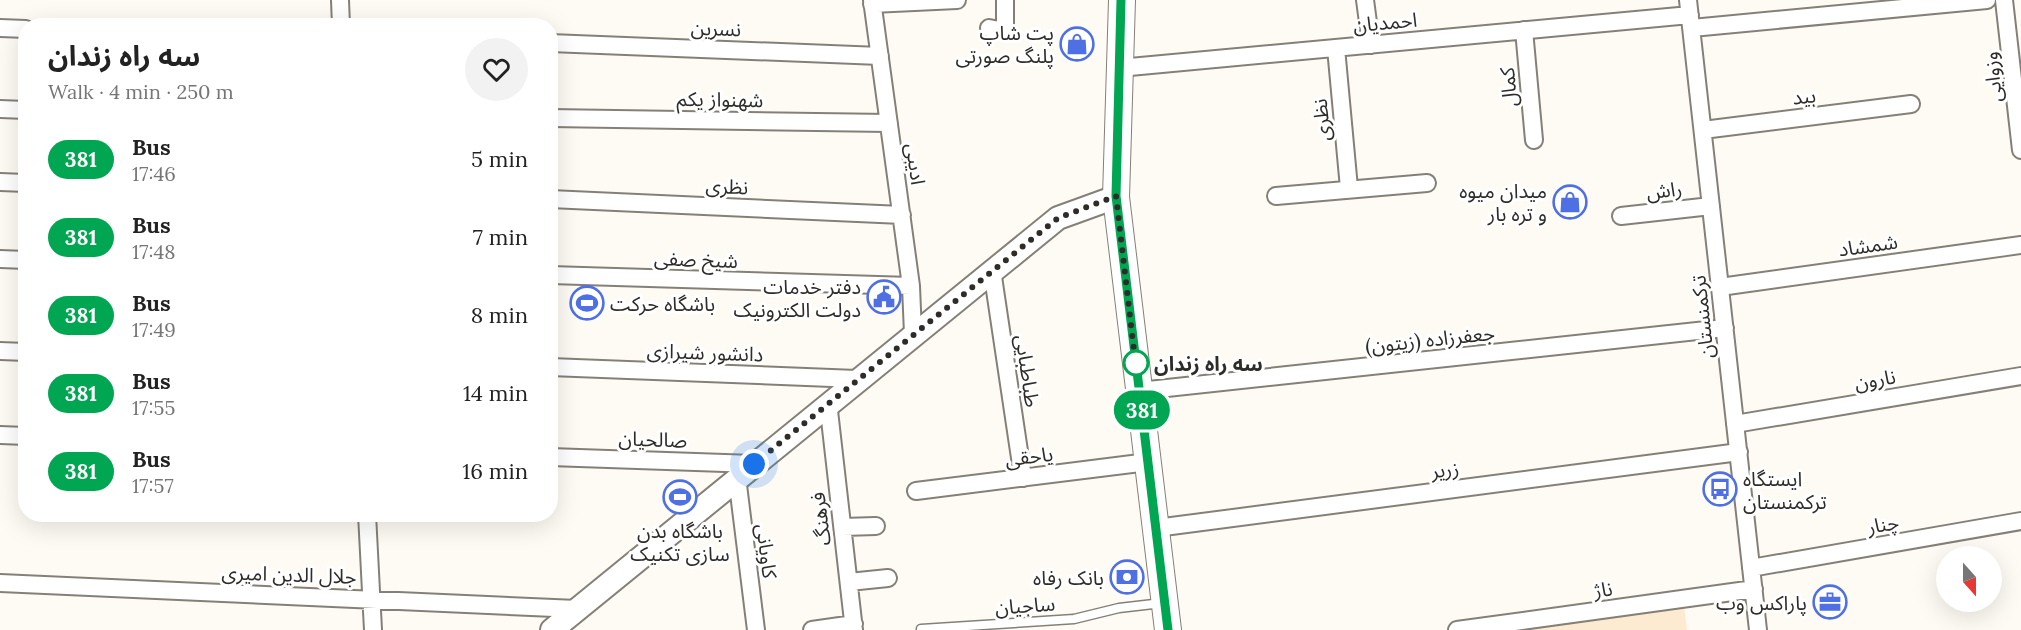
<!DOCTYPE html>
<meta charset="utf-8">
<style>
:root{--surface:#fff;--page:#f2f2f2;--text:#222;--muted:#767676}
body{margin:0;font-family:Lora,"Noto Sans Arabic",serif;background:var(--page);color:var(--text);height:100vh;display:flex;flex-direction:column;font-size:22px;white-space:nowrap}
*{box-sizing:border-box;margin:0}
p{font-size:20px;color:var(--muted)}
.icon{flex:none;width:33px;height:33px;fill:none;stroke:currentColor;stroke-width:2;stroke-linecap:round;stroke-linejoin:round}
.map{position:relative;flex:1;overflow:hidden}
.panel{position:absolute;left:18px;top:18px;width:540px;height:504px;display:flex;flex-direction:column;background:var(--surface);border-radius:24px;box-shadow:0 6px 24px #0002}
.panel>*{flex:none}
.badge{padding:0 12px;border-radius:20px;font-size:21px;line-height:39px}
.needle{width:39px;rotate:159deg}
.tools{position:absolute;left:1936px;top:546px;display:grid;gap:12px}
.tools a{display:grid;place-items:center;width:66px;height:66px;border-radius:50%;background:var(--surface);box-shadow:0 6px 24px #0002;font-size:30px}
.you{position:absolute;width:30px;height:30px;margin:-15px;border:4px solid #fff;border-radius:50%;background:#1a73e8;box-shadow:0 0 0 9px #1a73e833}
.map>.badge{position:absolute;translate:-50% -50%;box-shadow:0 0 0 3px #fff}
.round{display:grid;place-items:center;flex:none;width:63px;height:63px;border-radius:32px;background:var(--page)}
.summary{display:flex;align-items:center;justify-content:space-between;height:102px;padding:0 30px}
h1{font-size:28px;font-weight:700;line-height:45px}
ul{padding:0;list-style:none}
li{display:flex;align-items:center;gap:18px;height:78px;padding:0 30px}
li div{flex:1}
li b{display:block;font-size:22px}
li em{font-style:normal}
li .badge{min-width:66px;font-weight:700;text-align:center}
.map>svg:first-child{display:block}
</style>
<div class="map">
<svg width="2021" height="630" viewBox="0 0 2021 630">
<rect width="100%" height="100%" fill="#fefbf5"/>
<path fill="#fcebd1" d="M1684,606L1687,630H1500Z"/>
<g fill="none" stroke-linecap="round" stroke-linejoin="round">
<defs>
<path id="lane" d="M921,629L1074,619L1119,608L1162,603"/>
<path id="street" d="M340,0L341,26
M872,0L911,286L913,334
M1365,0L1371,45
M1688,0L1758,630
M2004,0L2021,150
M872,4L957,0
M0,28L26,29
M989,28L1005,31V0
M1692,28L1987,0
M1524,30L1534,140
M550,43L880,56
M1336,48L1349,188
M1119,68L1690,15
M0,109L26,110
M550,118L889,123
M1703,130L1911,104
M0,182L26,183
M1276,196L1427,183
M550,199L902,215
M1621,216L1711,206
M0,259L26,260
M992,270L1023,478
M550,275L911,286
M1720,287L2021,245
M0,351L26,352
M550,367L857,379
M1139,391L1725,328
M828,402L854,630
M1735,424L2021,376
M0,435L26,436
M550,457L754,464
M737,477L756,630
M916,491L1148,462
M367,514L373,630
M843,527L876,526
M1156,528L1739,452
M1751,568L2021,521
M849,582L888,578
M0,583L577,609
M812,630L854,624
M1457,630L1754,589"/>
<path id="secondary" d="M552,630L1058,218L1116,197"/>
<path id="primary" d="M1122,0L1116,197L1168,630"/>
</defs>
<use href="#lane" stroke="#858077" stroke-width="11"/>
<use href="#street" stroke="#858077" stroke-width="20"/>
<use href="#secondary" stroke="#858077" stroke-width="26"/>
<use href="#primary" stroke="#858077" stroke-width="28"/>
<use href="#lane" stroke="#fff" stroke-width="8"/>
<use href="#street" stroke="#fff" stroke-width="16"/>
<use href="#secondary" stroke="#fff" stroke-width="22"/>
<use href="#primary" stroke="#fff" stroke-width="26"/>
</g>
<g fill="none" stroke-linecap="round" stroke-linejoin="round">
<defs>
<path id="line" d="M1121,0L1116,196L1168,630"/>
</defs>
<use href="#line" stroke="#fff" stroke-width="14"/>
<use href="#line" stroke="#00a651" stroke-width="9"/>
<path stroke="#2e2c28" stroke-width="6" stroke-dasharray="0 10.8" d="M754,464L1058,218L1116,196L1136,368V363"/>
</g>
<defs>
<symbol id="shop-ring" viewBox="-11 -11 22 22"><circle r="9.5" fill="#fff" stroke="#4e70e4" stroke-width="1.5"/><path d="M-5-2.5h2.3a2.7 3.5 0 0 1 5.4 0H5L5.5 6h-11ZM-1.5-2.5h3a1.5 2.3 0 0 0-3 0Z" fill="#4e70e4"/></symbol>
<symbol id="civic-ring" viewBox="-11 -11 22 22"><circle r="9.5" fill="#fff" stroke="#4e70e4" stroke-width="1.5"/><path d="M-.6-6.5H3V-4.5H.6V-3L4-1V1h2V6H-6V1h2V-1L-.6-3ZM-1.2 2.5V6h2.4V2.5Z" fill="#4e70e4"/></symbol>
<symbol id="stadium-ring" viewBox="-11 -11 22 22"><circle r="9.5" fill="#fff" stroke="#4e70e4" stroke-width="1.5"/><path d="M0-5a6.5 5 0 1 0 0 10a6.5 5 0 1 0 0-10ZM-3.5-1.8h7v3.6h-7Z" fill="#4e70e4"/></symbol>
<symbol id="bus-ring" viewBox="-11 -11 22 22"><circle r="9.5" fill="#fff" stroke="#4e70e4" stroke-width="1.5"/><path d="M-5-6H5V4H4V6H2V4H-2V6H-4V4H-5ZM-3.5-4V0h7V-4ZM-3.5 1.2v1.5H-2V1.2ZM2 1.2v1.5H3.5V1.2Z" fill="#4e70e4"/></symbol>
<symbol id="bank-ring" viewBox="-11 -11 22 22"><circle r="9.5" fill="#fff" stroke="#4e70e4" stroke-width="1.5"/><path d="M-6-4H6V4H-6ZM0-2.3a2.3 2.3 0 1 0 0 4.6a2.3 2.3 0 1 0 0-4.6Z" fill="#4e70e4"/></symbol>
<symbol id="office-ring" viewBox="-11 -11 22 22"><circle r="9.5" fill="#fff" stroke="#4e70e4" stroke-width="1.5"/><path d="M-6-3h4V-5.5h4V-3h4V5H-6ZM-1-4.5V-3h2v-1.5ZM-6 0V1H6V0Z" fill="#4e70e4"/></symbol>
</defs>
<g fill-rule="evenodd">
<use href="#shop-ring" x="1058" y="25" width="38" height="38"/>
<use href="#shop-ring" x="1551" y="183" width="38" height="38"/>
<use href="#civic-ring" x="865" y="278" width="38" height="38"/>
<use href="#stadium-ring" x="568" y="284" width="38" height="38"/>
<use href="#bus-ring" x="1701" y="470" width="38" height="38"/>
<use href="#stadium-ring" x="661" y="478" width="38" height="38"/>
<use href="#bank-ring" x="1108" y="558" width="38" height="38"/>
<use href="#office-ring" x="1811" y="583" width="38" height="38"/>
</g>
<circle fill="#fff" stroke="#00a651" stroke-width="3" cx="1136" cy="363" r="12"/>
<g text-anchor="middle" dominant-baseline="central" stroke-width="6" stroke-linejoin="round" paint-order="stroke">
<g font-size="20" fill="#2e2c28" stroke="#fff">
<text transform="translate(1385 22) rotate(-5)">احمدیان</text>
<text transform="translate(716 28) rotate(2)">نسرین</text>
<text transform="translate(1992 77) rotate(-96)">وزوایی</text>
<text transform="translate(1508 87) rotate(-95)">کمال</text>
<text transform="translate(1804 96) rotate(-7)">بید</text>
<text transform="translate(720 99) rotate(1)">شهنواز یکم</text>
<text transform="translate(1321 120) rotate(-95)">نظری</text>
<text transform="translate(916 164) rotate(82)">ادیبی</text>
<text transform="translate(727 186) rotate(3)">نظری</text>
<text transform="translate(1664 190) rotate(-7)">راش</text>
<text transform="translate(1868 245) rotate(-8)">شمشاد</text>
<text transform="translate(696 259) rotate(2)">شیخ صفی</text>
<text transform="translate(1702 317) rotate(-96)">ترکمنستان</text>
<text transform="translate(1430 339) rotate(-6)">جعفرزاده (زیتون)</text>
<text transform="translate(705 352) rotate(2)">دانشور شیرازی</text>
<text transform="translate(1028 371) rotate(82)">طباطبایی</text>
<text transform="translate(1875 379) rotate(-9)">نارون</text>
<text transform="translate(653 439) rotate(2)">صالحیان</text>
<text transform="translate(1029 456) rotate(-7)">یاحقی</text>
<text transform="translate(1445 469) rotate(-7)">زریر</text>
<text transform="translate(820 519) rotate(-97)">فرهنگ</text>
<text transform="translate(1883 524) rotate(-10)">چنار</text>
<text transform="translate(767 551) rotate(83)">کاویانی</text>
<text transform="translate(289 574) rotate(2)">جلال الدین امیری</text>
<text transform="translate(1603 589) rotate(-8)">ناژ</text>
<text transform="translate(1025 605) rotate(-4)">ساجیان</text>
</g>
<g font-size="20" fill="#2e2c28" stroke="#fff" text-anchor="end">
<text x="1054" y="32">پت شاپ<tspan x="1054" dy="23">پلنگ صورتی</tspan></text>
<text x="1547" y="190">میدان میوه<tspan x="1547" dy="23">و تره بار</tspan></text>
<text x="861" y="286">دفتر خدمات<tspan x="861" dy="23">دولت الکترونیک</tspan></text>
<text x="610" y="303" text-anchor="start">باشگاه حرکت</text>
<text x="1743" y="478" text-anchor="start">ایستگاه<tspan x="1743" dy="23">ترکمنستان</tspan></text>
<text x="680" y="530" text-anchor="middle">باشگاه بدن<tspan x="680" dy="23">سازی تکنیک</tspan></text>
<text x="1104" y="577">بانک رفاه</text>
<text x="1807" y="602">پاراکس وب</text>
</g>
<g font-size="20" font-weight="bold" fill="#2e2c28" stroke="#fff" text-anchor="start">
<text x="1154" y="363">سه راه زندان</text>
</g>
</g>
</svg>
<div class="tools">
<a><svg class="needle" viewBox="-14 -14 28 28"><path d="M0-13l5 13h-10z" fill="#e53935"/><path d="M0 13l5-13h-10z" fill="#767676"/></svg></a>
</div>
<div class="you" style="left:754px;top:464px"></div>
<b class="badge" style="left:1142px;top:410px;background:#00a651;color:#fff">381</b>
<section class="panel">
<div class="summary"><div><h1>سه راه زندان</h1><p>Walk · 4 min · 250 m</p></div><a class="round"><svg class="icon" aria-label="heart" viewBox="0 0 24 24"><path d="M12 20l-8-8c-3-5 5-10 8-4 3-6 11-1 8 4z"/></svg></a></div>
<ul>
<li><span class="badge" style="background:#00a651;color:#fff">381</span><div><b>Bus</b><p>17:46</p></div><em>5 min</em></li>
<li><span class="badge" style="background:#00a651;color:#fff">381</span><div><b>Bus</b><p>17:48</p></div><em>7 min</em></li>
<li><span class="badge" style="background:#00a651;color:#fff">381</span><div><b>Bus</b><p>17:49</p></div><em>8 min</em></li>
<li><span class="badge" style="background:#00a651;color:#fff">381</span><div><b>Bus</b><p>17:55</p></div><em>14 min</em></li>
<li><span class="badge" style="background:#00a651;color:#fff">381</span><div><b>Bus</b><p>17:57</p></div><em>16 min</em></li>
</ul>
</section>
</div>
